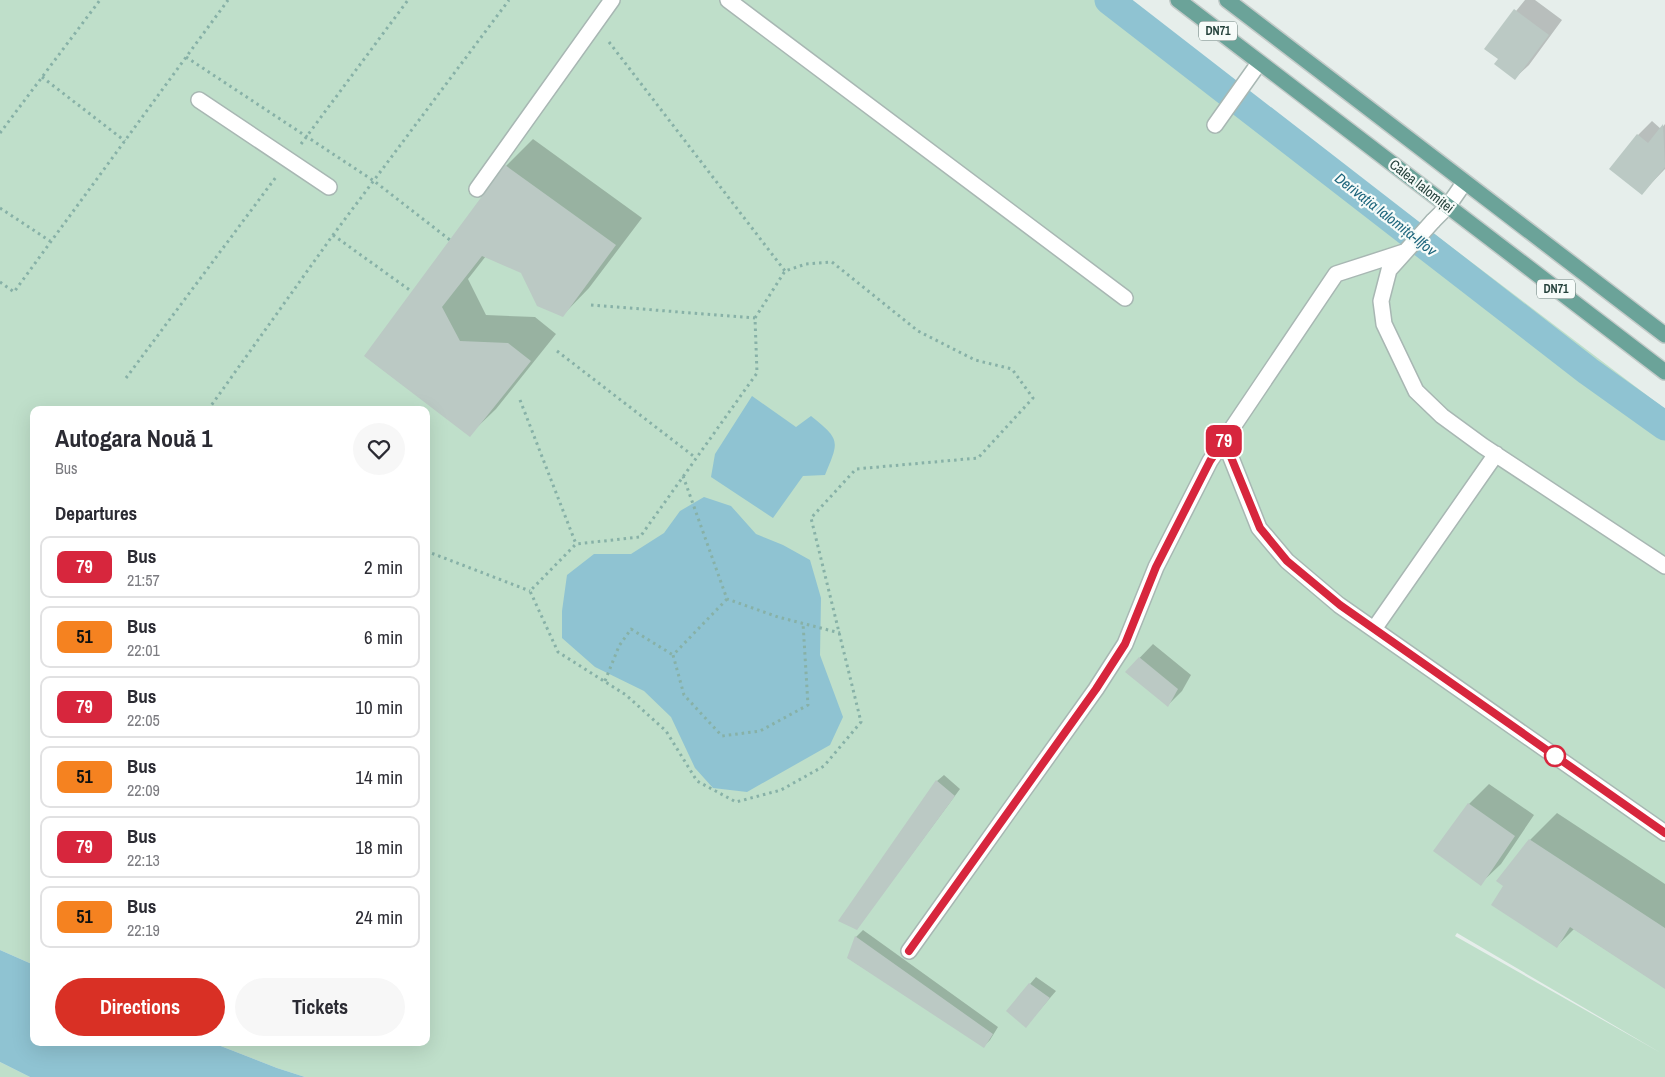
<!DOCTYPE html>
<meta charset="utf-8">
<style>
:root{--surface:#fff;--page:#f7f7f7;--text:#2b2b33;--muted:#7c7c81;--line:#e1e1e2;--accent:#d93025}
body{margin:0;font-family:"Archivo Narrow",sans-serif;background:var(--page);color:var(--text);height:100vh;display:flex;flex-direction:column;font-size:19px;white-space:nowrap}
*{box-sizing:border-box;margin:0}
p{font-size:16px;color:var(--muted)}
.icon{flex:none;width:28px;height:28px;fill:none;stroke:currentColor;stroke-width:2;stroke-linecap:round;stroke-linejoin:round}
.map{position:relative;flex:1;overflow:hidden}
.panel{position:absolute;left:30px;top:406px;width:400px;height:640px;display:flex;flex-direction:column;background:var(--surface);border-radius:10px;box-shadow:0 5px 20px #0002}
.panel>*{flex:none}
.badge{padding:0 10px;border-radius:8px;font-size:18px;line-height:32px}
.map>.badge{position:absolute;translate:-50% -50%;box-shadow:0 0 0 2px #fff}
h2{padding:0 25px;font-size:19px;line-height:45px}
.round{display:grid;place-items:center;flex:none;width:52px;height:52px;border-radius:26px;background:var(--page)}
.summary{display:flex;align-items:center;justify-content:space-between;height:85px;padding:0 25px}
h1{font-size:24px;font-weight:700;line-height:38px}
.button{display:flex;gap:10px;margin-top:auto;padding:10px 25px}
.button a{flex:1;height:58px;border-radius:30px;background:var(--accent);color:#fff;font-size:20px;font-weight:700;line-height:58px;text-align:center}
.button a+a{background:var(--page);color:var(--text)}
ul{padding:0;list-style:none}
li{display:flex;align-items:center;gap:15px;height:62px;margin:0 10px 8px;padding:0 15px;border:2px solid var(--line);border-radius:10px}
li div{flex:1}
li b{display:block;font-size:19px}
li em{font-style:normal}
li .badge{min-width:55px;font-weight:700;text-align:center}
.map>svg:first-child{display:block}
</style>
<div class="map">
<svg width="1665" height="1077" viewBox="0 0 1665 1077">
<rect width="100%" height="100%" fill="#e6eeeb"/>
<path fill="#bfdfca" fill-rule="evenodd" d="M0,0H1126L1665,409V1077H305L277,1068L213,1043L426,1042V410H34V965L0,950ZM1457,933L1661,1053L1455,936Z
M0,1062L30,1077H0Z"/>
<path fill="#8fc3d2" d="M752,396L796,427L811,416C841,440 839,441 825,475L803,476L773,518L711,477L715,454Z
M704,497L731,506L756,534L783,545L810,560L821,598L820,655L843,717L830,745L747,792L713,788L695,768L671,717L644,691L595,667L562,638V611L567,575L594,554H631L664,533L680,511Z
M0,950L34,965V1042L213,1043L277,1068L305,1077H30L0,1062Z"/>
<path fill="#0003" d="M1525,0H1535L1562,20L1529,65L1515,78L1500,59L1486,48Z
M1652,121L1661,129L1665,124V169L1642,193L1638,135Z
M533,139L642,218L589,288L563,315L522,272L486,256L468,279L486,315L535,317L556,334L496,409L469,435L365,356L506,166Z
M1153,644L1191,675L1182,691L1168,705L1126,672Z
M944,775L960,789L857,928L937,781Z
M1489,784L1534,815L1501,864L1480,884L1469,804Z
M1557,813L1665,884V988L1574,929L1557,946L1530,840Z
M863,930L998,1027L990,1040L984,1046L848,958L856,937Z
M1036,977L1056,991L1026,1026L1030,984Z"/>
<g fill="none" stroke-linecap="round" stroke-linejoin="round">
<path stroke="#8fc3d2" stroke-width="29" d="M1109,0L1588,371L1665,426"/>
</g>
<path fill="#bbc9c4" d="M1514,9L1549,35L1515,80L1494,64L1498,59L1484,49Z
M1663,124L1665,167L1642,195L1609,169L1637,134L1648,143Z
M505,165L616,245L563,317L537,306L521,273L482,256L442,307L460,341L508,343L531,361L470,437L364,356Z
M1139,657L1178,689L1168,707L1125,672Z
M936,780L955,796L857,930L838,921Z
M1468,803L1515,836L1481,886L1433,851Z
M1529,839L1665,928V989L1570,927L1557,948L1491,905L1503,886L1496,881Z
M855,936L993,1034L984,1048L847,958Z
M1029,983L1050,998L1026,1028L1006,1011Z"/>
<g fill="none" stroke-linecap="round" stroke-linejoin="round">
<defs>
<path id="lane" d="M728,0L1125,298
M199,100L329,187
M1215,125L1259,63
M477,189L612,0
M1448,206L1464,183
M1433,221L1389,270L1381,301L1384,324L1416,391L1442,416L1483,446L1665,566
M1224,440L1259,528L1287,561L1339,605L1665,833
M1374,629L1496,454
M909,951L1096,689L1125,644L1156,567L1210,461L1336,274L1404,252"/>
<path id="street" d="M1433,221L1448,206"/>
<path id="primary" d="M1178,0L1665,372
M1227,0L1665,335"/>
</defs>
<use href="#lane" stroke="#a8b7b3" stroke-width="18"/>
<use href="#street" stroke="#a8b7b3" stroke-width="18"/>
<use href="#primary" stroke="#c2cac8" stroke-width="18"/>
<path stroke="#87b1a7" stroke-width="3" stroke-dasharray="2.5 4" stroke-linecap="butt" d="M609,42L785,271
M186,57L374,181L450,240
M42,77L125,141
M0,133L100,0
M301,144L408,0
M0,208L50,241
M333,235L411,291
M832,262L918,331L975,360L1012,369L1033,398L978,458L856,469L811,518L861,722L824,766L781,790L736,802L697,781L666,731L626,695L558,652L530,591L576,544L640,537L757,373L755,318L785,271L806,264Z
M0,282L14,292L228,0
M591,305L755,318
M557,351L696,458
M126,378L276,177
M520,400L576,544
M208,410L333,235L509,0
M683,476L727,599L778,617L840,633
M426,551L530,591
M727,599L673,655L684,695L722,736L760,731L808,705L803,623
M605,681L619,646L631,629L673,655"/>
<use href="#lane" stroke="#fff" stroke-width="15"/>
<use href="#street" stroke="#fff" stroke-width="15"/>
<use href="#primary" stroke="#6ba399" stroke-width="15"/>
</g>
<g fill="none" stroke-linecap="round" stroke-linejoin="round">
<defs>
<path id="line" d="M909,951L1096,689L1125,644L1156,567L1210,461L1224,440L1260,528L1287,561L1340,605L1665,833"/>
</defs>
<use href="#line" stroke="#fff" stroke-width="11"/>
<use href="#line" stroke="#d7263d" stroke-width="8"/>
</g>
<circle fill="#fff" stroke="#d7263d" stroke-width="2.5" cx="1555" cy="756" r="10"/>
<g text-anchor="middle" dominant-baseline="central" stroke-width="4.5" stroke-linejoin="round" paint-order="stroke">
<g fill="#f6fbf9" stroke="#637974" stroke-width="1">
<rect x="1199" y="21.5" width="38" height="19" rx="4"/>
<rect x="1537" y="279.5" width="38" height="19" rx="4"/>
</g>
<g font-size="12" font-weight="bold" fill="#24413b">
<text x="1218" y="31">DN71</text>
<text x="1556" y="289">DN71</text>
</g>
<g font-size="14" fill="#24413b" stroke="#f6fbf9">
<text transform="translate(1422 186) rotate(38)">Calea Ialomiței</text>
</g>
<g font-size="15" font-style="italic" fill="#1e667d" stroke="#f6fbf9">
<text transform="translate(1386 214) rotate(38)">Derivația Ialomița-Ilfov</text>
</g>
</g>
</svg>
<b class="badge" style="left:1224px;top:441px;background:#d7263d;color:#fff">79</b>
<section class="panel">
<div class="summary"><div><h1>Autogara Nouă 1</h1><p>Bus</p></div><a class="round"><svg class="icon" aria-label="heart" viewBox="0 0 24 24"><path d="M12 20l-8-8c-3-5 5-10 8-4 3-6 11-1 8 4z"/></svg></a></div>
<h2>Departures</h2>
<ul>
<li><span class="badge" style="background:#d7263d;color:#fff">79</span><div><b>Bus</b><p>21:57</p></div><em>2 min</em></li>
<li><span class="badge" style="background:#f58220;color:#111">51</span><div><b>Bus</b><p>22:01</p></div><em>6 min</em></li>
<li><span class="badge" style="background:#d7263d;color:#fff">79</span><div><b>Bus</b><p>22:05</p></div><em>10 min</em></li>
<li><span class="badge" style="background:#f58220;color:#111">51</span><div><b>Bus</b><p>22:09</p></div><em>14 min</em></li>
<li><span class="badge" style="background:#d7263d;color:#fff">79</span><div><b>Bus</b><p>22:13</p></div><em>18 min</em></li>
<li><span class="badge" style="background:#f58220;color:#111">51</span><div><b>Bus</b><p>22:19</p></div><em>24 min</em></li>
</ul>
<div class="button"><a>Directions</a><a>Tickets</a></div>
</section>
</div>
